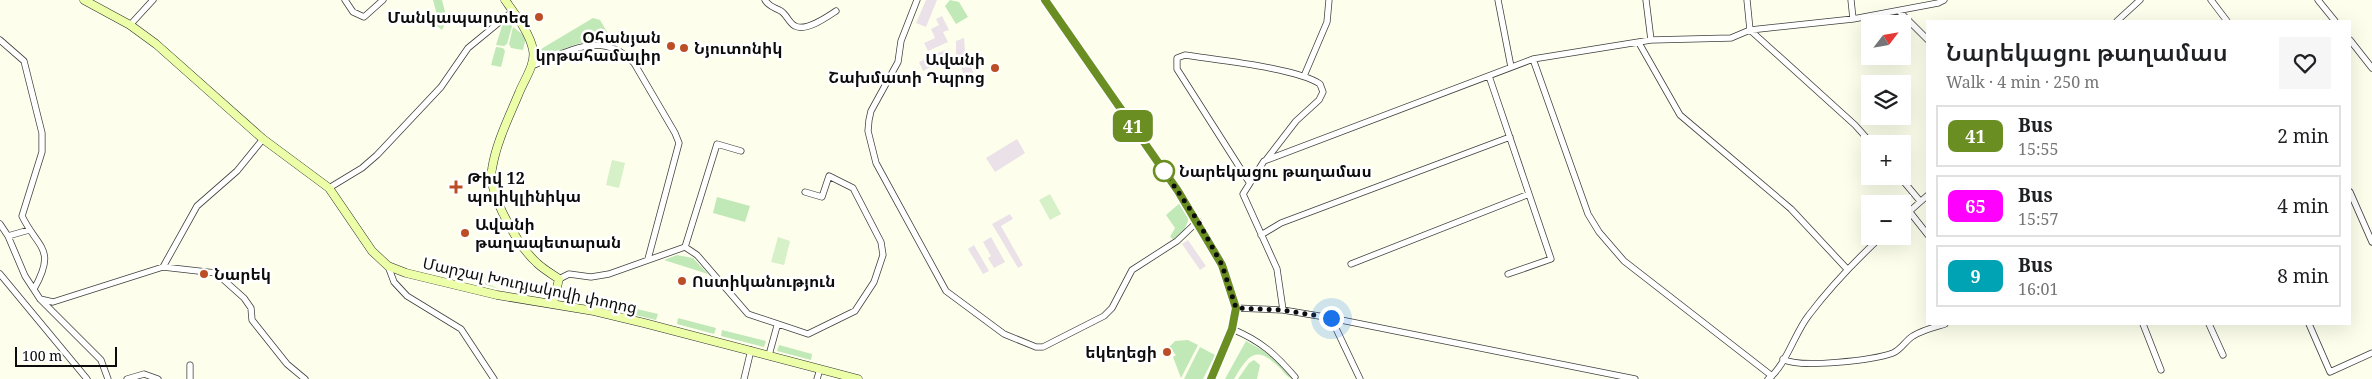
<!DOCTYPE html>
<meta charset="utf-8">
<style>
:root{--surface:#fff;--page:#f6f6f6;--text:#202124;--muted:#757577;--line:#e0e0e0}
body{margin:0;font-family:"Noto Serif","Noto Sans Armenian",serif;background:var(--page);color:var(--text);height:100vh;display:flex;flex-direction:column;font-size:19px;white-space:nowrap}
*{box-sizing:border-box;margin:0}
p{font-size:16px;color:var(--muted)}
.icon{flex:none;width:28px;height:28px;fill:none;stroke:currentColor;stroke-width:2;stroke-linecap:round;stroke-linejoin:round}
.map{position:relative;flex:1;overflow:hidden}
.panel{position:absolute;left:1926px;top:20px;width:425px;height:305px;display:flex;flex-direction:column;background:var(--surface);border-radius:0px;box-shadow:0 5px 20px #0002}
.panel>*{flex:none}
.badge{padding:0 10px;border-radius:8px;font-size:18px;line-height:32px}
.needle{width:32px;rotate:59deg}
.tools{position:absolute;left:1861px;top:15px;display:grid;gap:10px}
.tools a{display:grid;place-items:center;width:50px;height:50px;border-radius:0px;background:var(--surface);box-shadow:0 5px 20px #0002;font-size:25px}
.scale{position:absolute;left:15px;bottom:12px;width:102px;box-sizing:border-box;padding-left:5px;border:2px solid #0c0c0c;border-top:0;font-size:14px;line-height:18px;white-space:nowrap;color:#0c0c0c;-webkit-text-stroke:4px #fff;paint-order:stroke}
.you{position:absolute;width:25px;height:25px;margin:-12px;border:4px solid #fff;border-radius:50%;background:#1a73e8;box-shadow:0 0 0 8px #1a73e833}
.map>.badge{position:absolute;translate:-50% -50%;box-shadow:0 0 0 2px #fff}
.round{display:grid;place-items:center;flex:none;width:52px;height:52px;border-radius:0px;background:var(--page)}
.overview{display:flex;align-items:center;justify-content:space-between;height:85px;padding:0 20px}
h1{font-size:24px;font-weight:600;line-height:38px}
ul{padding:0;list-style:none}
li{display:flex;align-items:center;gap:15px;height:62px;margin:0 10px 8px;padding:0 10px;border:2px solid var(--line);border-radius:0px}
li div{flex:1}
li b{display:block;font-size:19px}
li em{font-style:normal}
li .badge{min-width:55px;font-weight:700;text-align:center}
.map>svg:first-child{display:block}
</style>
<div class="map">
<svg width="2372" height="379" viewBox="0 0 2372 379">
<rect width="100%" height="100%" fill="#fdffec"/>
<path fill="#ebe1e9" d="M926,0H937L926,27L916,23Z
M942,16L949,30L943,32L948,42L928,51L924,43L935,38L931,29L939,25L936,19Z
M964,38L965,51L975,77L966,81L956,54V41Z
M945,50L949,58L923,71L919,62Z
M1017,139L1025,153L995,172L986,158Z
M1010,214L1013,219L1001,226L1023,265L1018,268L992,224Z
M991,237L1005,262L994,268L988,258L991,256L983,242Z
M1188,240L1206,266L1200,270L1182,244Z
M974,245L989,271L983,274L968,249Z"/>
<path fill="#c1e8b7" d="M433,0H442L447,19L442,30L435,24L437,15Z
M950,0L959,2L968,17L956,24L945,6Z
M509,18L513,23L507,44L504,46L496,45L504,20Z
M593,18L600,20L613,42L611,44C588,36 567,48 545,57L541,49Z
M513,27L526,37L523,50L511,48L509,44Z
M496,47L503,48L505,51L501,67L491,65Z
M717,197L750,206L745,222L713,213Z
M1180,203L1189,217C1187,226 1182,236 1173,239L1170,237L1175,228L1166,215Z
M677,255L693,258L708,274L664,260Z
M435,260L499,289L432,267Z
M620,305L658,314L656,320L619,311Z
M678,318L716,328L714,334L677,324Z
M722,330L766,341L764,347L721,336Z
M1188,340L1198,345L1181,378L1173,357L1176,355L1169,347L1175,341Z
M1246,341L1271,355L1292,379C1287,377 1284,373 1281,369C1256,344 1249,354 1234,379H1225Z
M779,345L812,354L811,360L777,351Z
M1200,347L1215,355L1203,379H1184Z
M1254,360L1260,365L1257,379H1238L1249,363Z"/>
<path fill="#d6f0c8" d="M612,160L625,163L619,188L606,185Z
M1050,194L1061,214L1050,220L1039,200Z
M778,237L790,241L784,265L771,262Z"/>
<g fill="none" stroke-linecap="round" stroke-linejoin="round">
<defs>
<path id="street" d="M345,0L353,12L364,17L383,0
M765,0C769,7 774,7 781,11C787,15 789,23 795,26C806,32 827,17 836,11
M917,0L901,41L898,62L871,111L869,120L868,131L876,163L946,291L1004,334L1036,347H1043L1104,316L1112,308L1132,270L1177,241L1198,221
M1498,0L1511,67
M1646,0L1651,40
M1747,0L1750,30L1855,125L1872,144
M1851,0L1853,19
M2211,0L2227,21
M2318,0L2335,21
M1899,11L1928,40
M2117,21L2140,0
M130,25L153,0
M0,40L24,61L42,133V152L22,216C38,249 57,248 34,289
M2350,40L2372,68
M1639,43L1680,115L1791,209L1847,269
M1533,59L1588,214L1599,232L1624,261L1772,376
M531,66C568,53 601,28 634,63L675,133L679,143L648,259
M1304,76L1327,22L1329,0
M1489,76L1551,259L1508,274
M1899,176L1920,201
M1249,182L1177,69V58L1185,55C1216,60 1297,68 1320,84L1323,92L1319,100L1296,121L1266,160
M329,188L362,168L377,155L441,87L468,48L513,11
M2350,192L2372,242
M1909,211L1928,235
M1902,218L1928,195
M0,224L8,236L25,276L40,299L101,360L108,379
M1261,235L1281,223L1510,137
M8,236L29,230
M685,247L697,255L748,314L808,334L855,311L874,282L883,255L881,242L853,188L829,176L822,197L805,192
M685,247L717,144L741,151
M1351,264L1529,194
M388,266L394,282L407,296L461,329L494,379
M163,267L197,206L237,171L263,139
M0,274L87,379
M559,279L569,274L591,277L609,274L685,247
M40,299L53,302L163,267L216,273L244,298L251,308L252,320L287,364L305,379
M1236,308L1283,310L1331,318L1635,379
M1283,310L1277,269L1243,194L1264,161L1533,59L1651,40L1731,38L1750,30L1853,19L1938,3L1944,0
M1331,318L1360,379
M2143,324L2161,370
M2209,324L2223,355
M2309,324L2330,372L2372,353
M1232,329C1261,341 1275,354 1295,377
M769,355L777,326
M1783,359C1799,369 1874,360 1893,353C1901,350 1906,340 1913,336C1922,330 1935,327 1945,324
M190,365V379
M127,379L144,374L158,379
M744,379L751,350
M817,379L820,369
M1768,379C1786,366 1795,332 1809,315C1831,286 1855,261 1882,236"/>
<path id="secondary" d="M84,0L130,25L156,44L263,139L329,188L372,251L388,266L406,273L497,295L594,311L644,323L858,379
M505,0C515,14 530,33 533,50C536,64 524,80 519,93C509,117 496,143 492,169C487,193 519,247 537,263C543,269 552,274 559,279L553,303
M1045,0L1178,191L1222,265L1236,308L1232,329L1211,379"/>
</defs>
<use href="#street" stroke="#3f3f3f" stroke-width="7"/>
<use href="#secondary" stroke="#2e2e2e" stroke-width="9"/>
<use href="#street" stroke="#fff" stroke-width="5.5"/>
<use href="#secondary" stroke="#ecfea8" stroke-width="8"/>
</g>
<g fill="none" stroke-linecap="round" stroke-linejoin="round">
<defs>
<path id="line" d="M1045,0L1178,191L1222,265L1236,308L1232,329L1211,379"/>
</defs>
<use href="#line" stroke="#fff" stroke-width="11"/>
<use href="#line" stroke="#6b8e23" stroke-width="8"/>
<path stroke="#0c0c0c" stroke-width="5" stroke-dasharray="0 9" d="M1164,171L1198,221L1222,265L1236,308L1283,310L1331,318"/>
</g>
<g fill="#bb4e26" stroke="#fff" stroke-width="2">
<circle cx="539" cy="17" r="5"/>
<circle cx="671" cy="46" r="5"/>
<circle cx="684" cy="48" r="5"/>
<circle cx="995" cy="68" r="5"/>
<path d="M453.5 179.5h5v5h5v5h-5v5h-5v-5h-5v-5h5z"/>
<circle cx="465" cy="233" r="5"/>
<circle cx="204" cy="274" r="5"/>
<circle cx="682" cy="281" r="5"/>
<circle cx="1167" cy="352" r="5"/>
</g>
<circle fill="#fff" stroke="#6b8e23" stroke-width="2.5" cx="1164" cy="171" r="10"/>
<g text-anchor="middle" dominant-baseline="central" stroke-width="5" stroke-linejoin="round" paint-order="stroke">
<g font-size="16" font-weight="bold" fill="#0c0c0c" stroke="#fff" text-anchor="start">
<text x="529" y="17" text-anchor="end">Մանկապարտեզ</text>
<text x="661" y="37" text-anchor="end">Օհանյան<tspan x="661" dy="18">կրթահամալիր</tspan></text>
<text x="694" y="48">Նյուտոնիկ</text>
<text x="985" y="59" text-anchor="end">Ավանի<tspan x="985" dy="18">Շախմատի Դպրոց</tspan></text>
<text x="467" y="178">Թիվ 12<tspan x="467" dy="18">պոլիկլինիկա</tspan></text>
<text x="475" y="224">Ավանի<tspan x="475" dy="18">թաղապետարան</tspan></text>
<text x="214" y="274">Նարեկ</text>
<text x="692" y="281">Ոստիկանություն</text>
<text x="1157" y="352" text-anchor="end">եկեղեցի</text>
</g>
<g font-size="16" font-weight="bold" fill="#0c0c0c" stroke="#fff" text-anchor="start">
<text x="1179" y="171">Նարեկացու թաղամաս</text>
</g>
<g font-size="16" fill="#0c0c0c" stroke="#fff">
<text transform="translate(530 285) rotate(12)">Մարշալ Խուդյակովի փողոց</text>
</g>
</g>
</svg>
<div class="tools">
<a><svg class="needle" viewBox="-14 -14 28 28"><path d="M0-13l5 13h-10z" fill="#e53935"/><path d="M0 13l5-13h-10z" fill="#757577"/></svg></a>
<a><svg class="icon" aria-label="layers" viewBox="0 0 24 24"><path d="M12 4l9 5-9 5-9-5zM3 14l9 5 9-5"/></svg></a>
<a>+</a>
<a>−</a>
</div>
<div class="scale">100 m</div>
<div class="you" style="left:1331px;top:318px"></div>
<b class="badge" style="left:1133px;top:126px;background:#6b8e23;color:#fff">41</b>
<section class="panel">
<div class="overview"><div><h1>Նարեկացու թաղամաս</h1><p>Walk · 4 min · 250 m</p></div><a class="round"><svg class="icon" aria-label="heart" viewBox="0 0 24 24"><path d="M12 20l-8-8c-3-5 5-10 8-4 3-6 11-1 8 4z"/></svg></a></div>
<ul>
<li><span class="badge" style="background:#6b8e23;color:#fff">41</span><div><b>Bus</b><p>15:55</p></div><em>2 min</em></li>
<li><span class="badge" style="background:#f0f;color:#fff">65</span><div><b>Bus</b><p>15:57</p></div><em>4 min</em></li>
<li><span class="badge" style="background:#00a3b4;color:#fff">9</span><div><b>Bus</b><p>16:01</p></div><em>8 min</em></li>
</ul>
</section>
</div>
